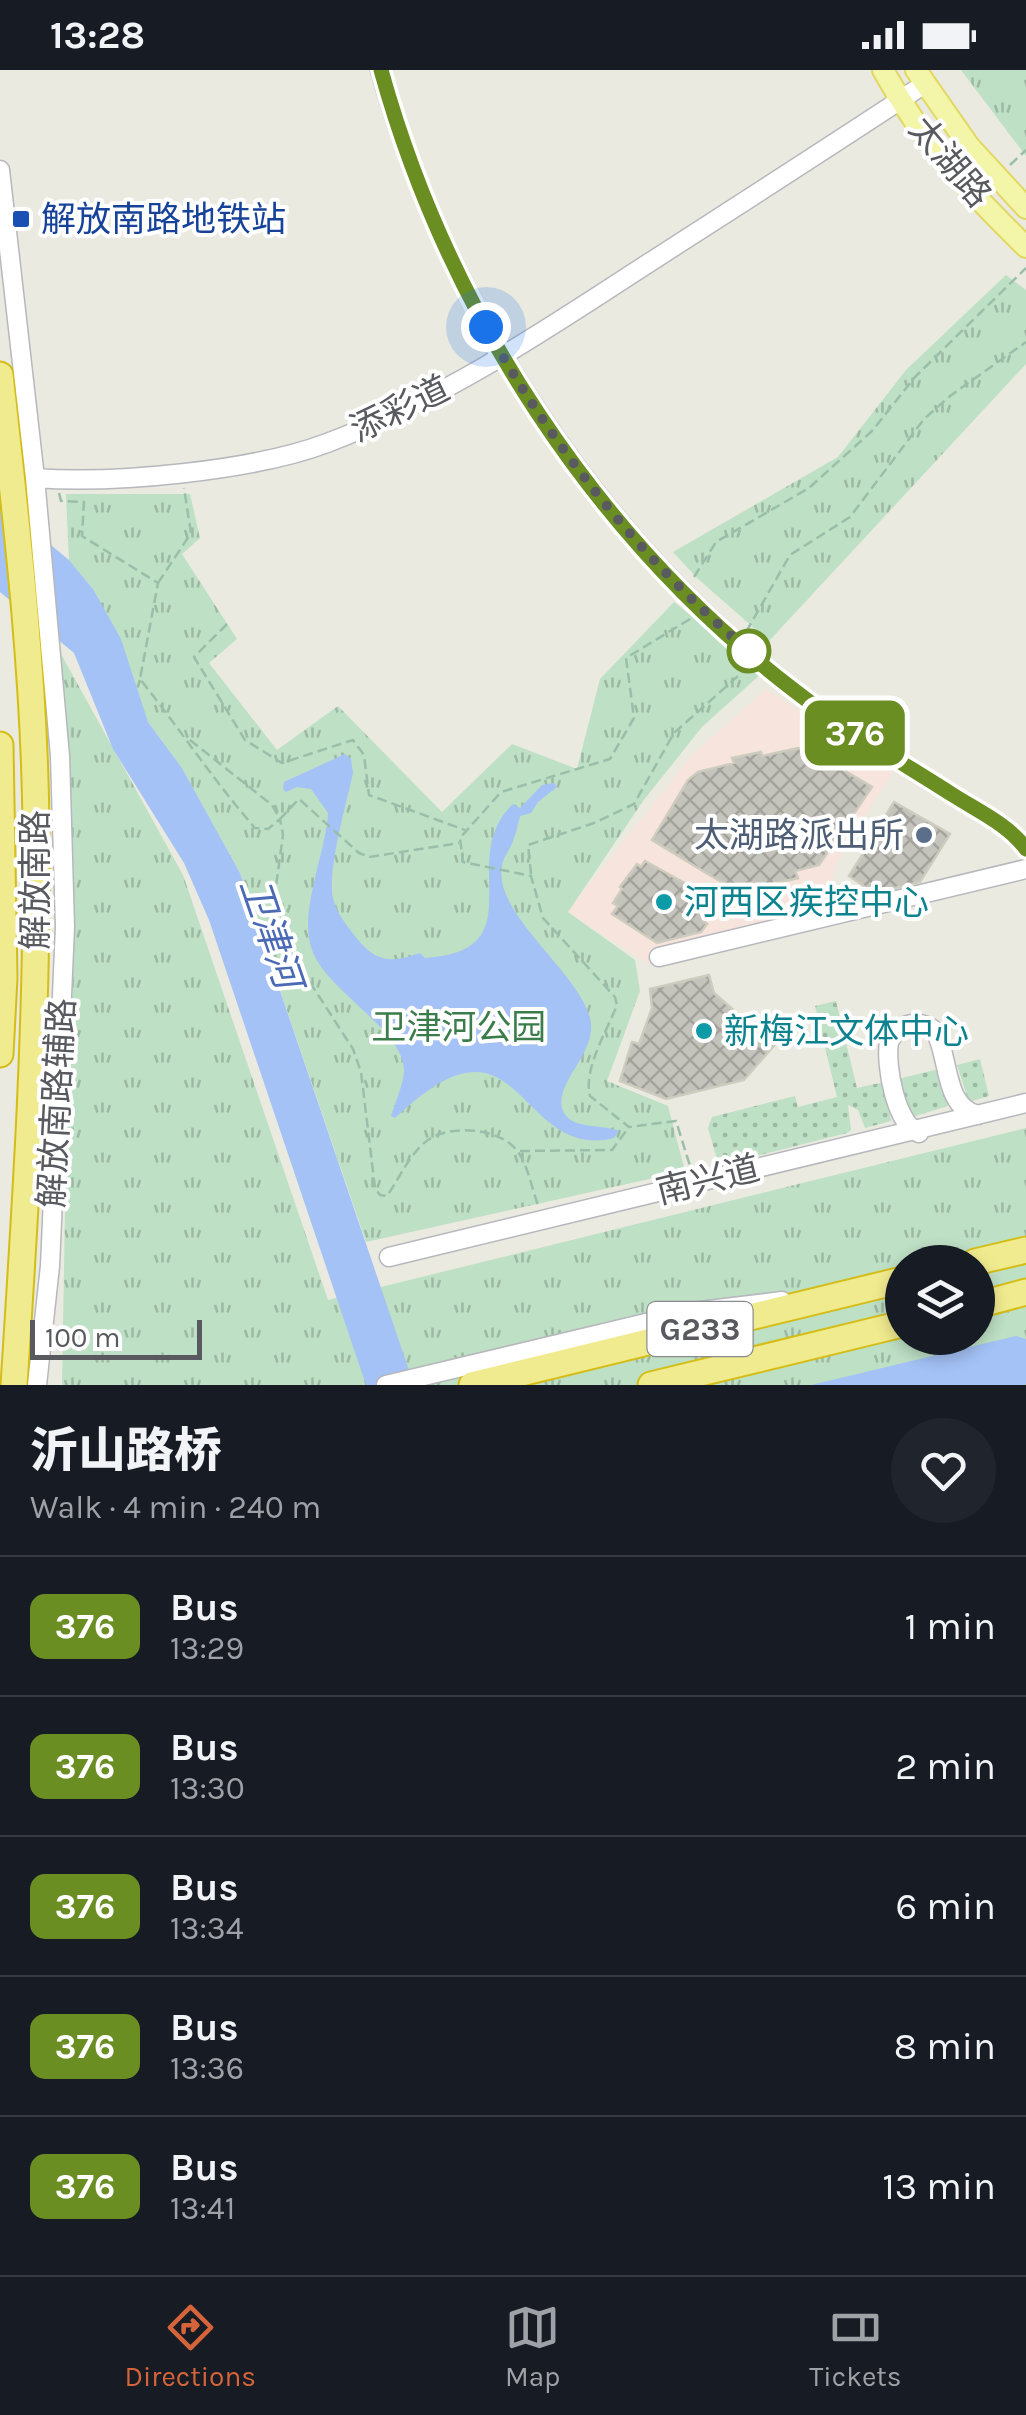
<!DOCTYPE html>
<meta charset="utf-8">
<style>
:root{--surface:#171b24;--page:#20242c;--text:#f1f3f6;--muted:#9ea1a6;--line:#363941;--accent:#d6643a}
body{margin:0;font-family:Karla,"Noto Sans SC",sans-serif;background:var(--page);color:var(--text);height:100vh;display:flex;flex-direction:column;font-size:38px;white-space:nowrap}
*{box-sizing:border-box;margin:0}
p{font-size:32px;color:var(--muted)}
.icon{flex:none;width:55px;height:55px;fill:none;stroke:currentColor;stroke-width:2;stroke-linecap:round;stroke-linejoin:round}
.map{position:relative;height:1315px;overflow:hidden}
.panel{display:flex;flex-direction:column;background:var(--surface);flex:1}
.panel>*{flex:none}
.badge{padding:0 20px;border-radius:15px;font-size:35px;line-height:65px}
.controls{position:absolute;left:885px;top:1175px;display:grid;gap:20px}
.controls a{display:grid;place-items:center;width:110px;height:110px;border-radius:50%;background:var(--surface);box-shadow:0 5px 15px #0003;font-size:50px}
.scale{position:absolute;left:30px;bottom:25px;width:172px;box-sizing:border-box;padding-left:10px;border:5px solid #595a5f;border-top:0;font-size:28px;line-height:35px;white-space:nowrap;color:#595a5f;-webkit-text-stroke:8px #fff;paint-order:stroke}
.you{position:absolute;width:50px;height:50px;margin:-25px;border:8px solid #fff;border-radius:50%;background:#1a73e8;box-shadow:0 0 0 15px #1a73e833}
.map>.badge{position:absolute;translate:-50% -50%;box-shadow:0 0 0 5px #fff}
.round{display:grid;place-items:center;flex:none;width:105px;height:105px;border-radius:52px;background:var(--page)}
.head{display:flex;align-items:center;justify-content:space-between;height:170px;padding:0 30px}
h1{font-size:48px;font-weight:800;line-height:75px}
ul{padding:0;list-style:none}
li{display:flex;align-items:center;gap:30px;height:140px;padding:0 30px;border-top:2px solid var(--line)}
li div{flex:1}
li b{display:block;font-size:38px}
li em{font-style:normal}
li .badge{min-width:110px;font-weight:700;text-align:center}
.status{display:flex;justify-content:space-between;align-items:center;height:70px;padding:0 50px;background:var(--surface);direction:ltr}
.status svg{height:28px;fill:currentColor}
.menu{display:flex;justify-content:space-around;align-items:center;height:140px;border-top:2px solid var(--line);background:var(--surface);font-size:28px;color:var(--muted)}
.menu a{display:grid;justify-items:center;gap:5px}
.menu .selected{color:var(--accent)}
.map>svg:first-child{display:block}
</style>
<div class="status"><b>13:28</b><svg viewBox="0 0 49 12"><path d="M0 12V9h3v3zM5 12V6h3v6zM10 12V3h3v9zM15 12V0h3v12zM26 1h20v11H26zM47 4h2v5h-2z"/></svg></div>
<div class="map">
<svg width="1026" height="1315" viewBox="0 0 1026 1315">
<defs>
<pattern id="grass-dots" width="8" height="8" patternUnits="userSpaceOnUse" patternTransform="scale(2.5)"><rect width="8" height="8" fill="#bee0c5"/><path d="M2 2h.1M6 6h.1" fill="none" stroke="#9db9a3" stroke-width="1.8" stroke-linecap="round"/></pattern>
<pattern id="park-tufts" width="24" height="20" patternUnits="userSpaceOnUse" patternTransform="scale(2.5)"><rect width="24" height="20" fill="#bee0c5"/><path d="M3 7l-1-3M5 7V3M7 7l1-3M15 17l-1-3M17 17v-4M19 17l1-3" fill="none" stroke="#9db9a3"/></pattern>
<pattern id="building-cross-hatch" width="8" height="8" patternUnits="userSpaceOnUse" patternTransform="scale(2.5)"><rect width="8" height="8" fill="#c5c4bc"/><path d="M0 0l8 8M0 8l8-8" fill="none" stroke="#a3a29c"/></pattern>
</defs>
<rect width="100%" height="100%" fill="#eaeae0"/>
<path fill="#f7e4dc" d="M766,619L894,700L835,795L831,838L649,894L567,842L693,684Z"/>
<path fill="url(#grass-dots)" d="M836,931L857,1018L884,1012L891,1051L865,1058L858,1040L848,1035L851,1060L847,1063L728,1093L717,1089L708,1058L712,1047L795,1026L798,1037L837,1027L815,936Z
M980,989L989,1026L969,1032L957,995Z
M939,999L948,1036L909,1048L898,1009Z"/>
<path fill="url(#park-tufts)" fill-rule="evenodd" d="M961,0H1026V86Z
M1006,205L1026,220V294L769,571L697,508L673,482L838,387L906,300Z
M66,424H190L200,468L182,484L237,569L209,593L277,680L338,636L442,742L512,674L577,699L600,609L674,532L762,603L702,657L643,731L568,842L635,890L640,921L607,1011L668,1036L685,1101L366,1172L240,803L182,698L148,652L93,519L69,490Z
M61,584L183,805L328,1230L1026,1058V1315H62L71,798ZM902,1192H978V1268H902Z"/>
<path fill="#a4c2f6" d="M0,433L69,490L93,519L121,569L148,652L182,698L240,803L414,1315H366L209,850L184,793L113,679L74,583L0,522Z
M345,684L351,689L353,703C347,731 325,807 334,832C338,845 350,860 359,871C379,894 393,892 420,883L425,888C538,881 454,789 513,734L520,738L542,715L554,713L557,717L538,732L531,743L520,746C518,753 517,761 514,768C512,778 503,786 502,796C493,844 578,901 590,948C599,983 552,1013 563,1041C571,1060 603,1054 619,1061L614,1068C543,1086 525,1000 474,1002C444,1003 415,1030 395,1048L391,1046C395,1033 403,1015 404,1002C406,961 326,921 312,880C298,843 326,783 328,743L311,719L297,717L286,722L283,719L284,712Z
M1016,1266L1026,1269V1314L1023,1315H811Z"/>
<path fill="url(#building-cross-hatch)" stroke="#ceccbf" stroke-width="2.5" d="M798,678L810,680L872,717L819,795L795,801L798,808L755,818L754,812L731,818L652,770L688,710L698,702L734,693L732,688L761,682L762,686Z
M894,732L950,764L920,812L874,823L849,806L866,779L870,782L883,761L878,758Z
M645,791L715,830L703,850L707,854L701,862L657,873L612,844L618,836L613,833L622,819L620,817L637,794L641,797Z
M709,905L714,923L744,949L747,945L777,972L744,1010L666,1029L620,1011L632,972L639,974L652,938L650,919Z"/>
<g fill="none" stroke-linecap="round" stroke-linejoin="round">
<defs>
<path id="minor" d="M380,0C450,242 595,466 795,621C845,660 900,691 953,725C978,741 1009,755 1026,779
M0,100L35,408L60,686L65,857L50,1196L37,1315
M35,408C114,414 253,401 327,373C441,330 543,262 644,196C737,136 831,76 923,15
M659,887L1026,799
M919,1063C896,1055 885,995 889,972C898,953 919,948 935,961C950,987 943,1037 978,1045
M389,1187L1026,1033
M386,1315L692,1242L782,1231"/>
<path id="major" d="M883,0C923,73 967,119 1026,177
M916,0L969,76L1026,138"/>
<path id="highway" d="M0,305C17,456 35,609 36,760C38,945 26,1130 14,1315
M0,675L4,908L0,984
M975,1192L1026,1180
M978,1235L1026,1222
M472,1315L902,1210
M651,1315L902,1254"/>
</defs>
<use href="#minor" stroke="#b7b8bd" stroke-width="21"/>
<use href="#major" stroke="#e2d761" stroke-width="24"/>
<use href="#highway" stroke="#d4bd16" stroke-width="29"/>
<path stroke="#99bfab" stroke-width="2.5" stroke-dasharray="10 5" stroke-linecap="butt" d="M1010,95L1026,80
M59,423L61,431L84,432L82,466L158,513L140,609C179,658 214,711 255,758L268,759L280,749L283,765L271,852L353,979L361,1002L375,1118L380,1125L387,1126C398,1110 409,1086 424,1073C446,1053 501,1057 518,1082C528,1096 532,1119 538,1135
M694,507L716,472L809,418L872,361L915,307L1026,198
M158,513L191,463L184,418
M690,549L626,588L634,648L610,689L501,722L460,768L463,792L531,806L543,848L615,927L617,935C607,961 583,999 590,1026L629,1057L676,1051L691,1099
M227,554L194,587L245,670L282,693L353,670L364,685L369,725L465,760
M746,562L790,485L850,447L924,349L950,326L1026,272
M190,670L272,735L280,749L299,729L359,783L369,787L459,773
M531,804L528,775L594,753L634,734L674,663L747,598
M520,1081L612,1080L629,1057"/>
<use href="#minor" stroke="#fff" stroke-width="18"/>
<use href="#major" stroke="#f3f6a9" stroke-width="20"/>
<use href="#highway" stroke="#f1eb8f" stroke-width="25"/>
</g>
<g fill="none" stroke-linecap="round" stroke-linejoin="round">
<defs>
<path id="line" d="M381,0C448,241 595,468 795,621C845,660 900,691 953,725C978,741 1009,755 1026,779"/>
</defs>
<use href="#line" stroke="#fff" stroke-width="22"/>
<use href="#line" stroke="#6b8e23" stroke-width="15"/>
<path stroke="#595a5f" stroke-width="10" stroke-dasharray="0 18" d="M486,257C553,378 643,492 749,581"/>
</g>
<rect fill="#1a4fb4" stroke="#fff" stroke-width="4" x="11" y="139" width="20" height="20" rx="5"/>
<circle fill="#fff" stroke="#6b8e23" stroke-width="5" cx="749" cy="581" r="20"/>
<circle fill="#5c6f8a" stroke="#fff" stroke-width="4" cx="924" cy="765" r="10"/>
<g fill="#0f9aa8" stroke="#fff" stroke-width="4">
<circle cx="664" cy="832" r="10"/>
<circle cx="704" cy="961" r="10"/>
</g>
<g text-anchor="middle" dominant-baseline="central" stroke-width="8" stroke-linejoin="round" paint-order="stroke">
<rect fill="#fff" stroke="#8b8c8f" stroke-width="2.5" x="647.5" y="1232" width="105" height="54" rx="8"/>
<g font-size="32" font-weight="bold" fill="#595a5f">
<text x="700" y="1259">G233</text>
</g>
<g font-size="35" fill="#595a5f" stroke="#fff">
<text transform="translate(950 92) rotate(50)">太湖路</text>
<text transform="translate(400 339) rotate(-26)">添彩道</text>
<text transform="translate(35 810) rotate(-90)">解放南路</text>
<text transform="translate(57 1033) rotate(-87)">解放南路辅路</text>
<text transform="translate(708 1110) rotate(-14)">南兴道</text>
</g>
<g font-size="35" fill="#164399" stroke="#fff" text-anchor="start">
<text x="41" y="149">解放南路地铁站</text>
</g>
<g font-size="35" fill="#4e5e75" stroke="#fff" text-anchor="end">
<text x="904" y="765">太湖路派出所</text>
</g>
<g font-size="35" fill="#0d838f" stroke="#fff" text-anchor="start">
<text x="684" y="832">河西区疾控中心</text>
<text x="724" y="961">新梅江文体中心</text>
</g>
<g font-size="35" fill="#3b7c4b" stroke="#fff">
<text x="459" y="957">卫津河公园</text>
</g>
<g font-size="38" font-style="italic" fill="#4b6ab5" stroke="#fff">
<text transform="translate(271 863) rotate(71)">卫津河</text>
</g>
</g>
</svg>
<div class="controls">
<a><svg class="icon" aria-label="layers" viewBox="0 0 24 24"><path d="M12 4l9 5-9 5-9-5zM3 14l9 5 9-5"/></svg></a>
</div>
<div class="scale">100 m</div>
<div class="you" style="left:486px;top:257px"></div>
<b class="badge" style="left:855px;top:663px;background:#6b8e23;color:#fff">376</b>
</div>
<section class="panel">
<div class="head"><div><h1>沂山路桥</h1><p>Walk · 4 min · 240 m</p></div><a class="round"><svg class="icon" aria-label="heart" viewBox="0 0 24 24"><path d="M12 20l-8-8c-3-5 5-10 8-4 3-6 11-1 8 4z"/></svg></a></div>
<ul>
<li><span class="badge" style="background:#6b8e23;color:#fff">376</span><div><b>Bus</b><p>13:29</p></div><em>1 min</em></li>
<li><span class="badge" style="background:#6b8e23;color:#fff">376</span><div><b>Bus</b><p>13:30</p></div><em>2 min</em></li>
<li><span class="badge" style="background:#6b8e23;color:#fff">376</span><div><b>Bus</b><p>13:34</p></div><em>6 min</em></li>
<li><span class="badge" style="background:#6b8e23;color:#fff">376</span><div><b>Bus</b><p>13:36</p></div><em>8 min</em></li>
<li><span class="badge" style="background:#6b8e23;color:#fff">376</span><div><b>Bus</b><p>13:41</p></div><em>13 min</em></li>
</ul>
</section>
<nav class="menu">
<a class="selected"><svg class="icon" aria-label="directions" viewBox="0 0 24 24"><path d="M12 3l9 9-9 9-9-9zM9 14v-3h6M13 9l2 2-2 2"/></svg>Directions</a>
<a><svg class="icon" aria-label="map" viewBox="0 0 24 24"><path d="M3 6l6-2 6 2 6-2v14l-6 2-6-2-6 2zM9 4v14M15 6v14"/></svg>Map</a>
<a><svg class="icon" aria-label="tickets" viewBox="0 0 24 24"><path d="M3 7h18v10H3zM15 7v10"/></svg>Tickets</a>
</nav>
